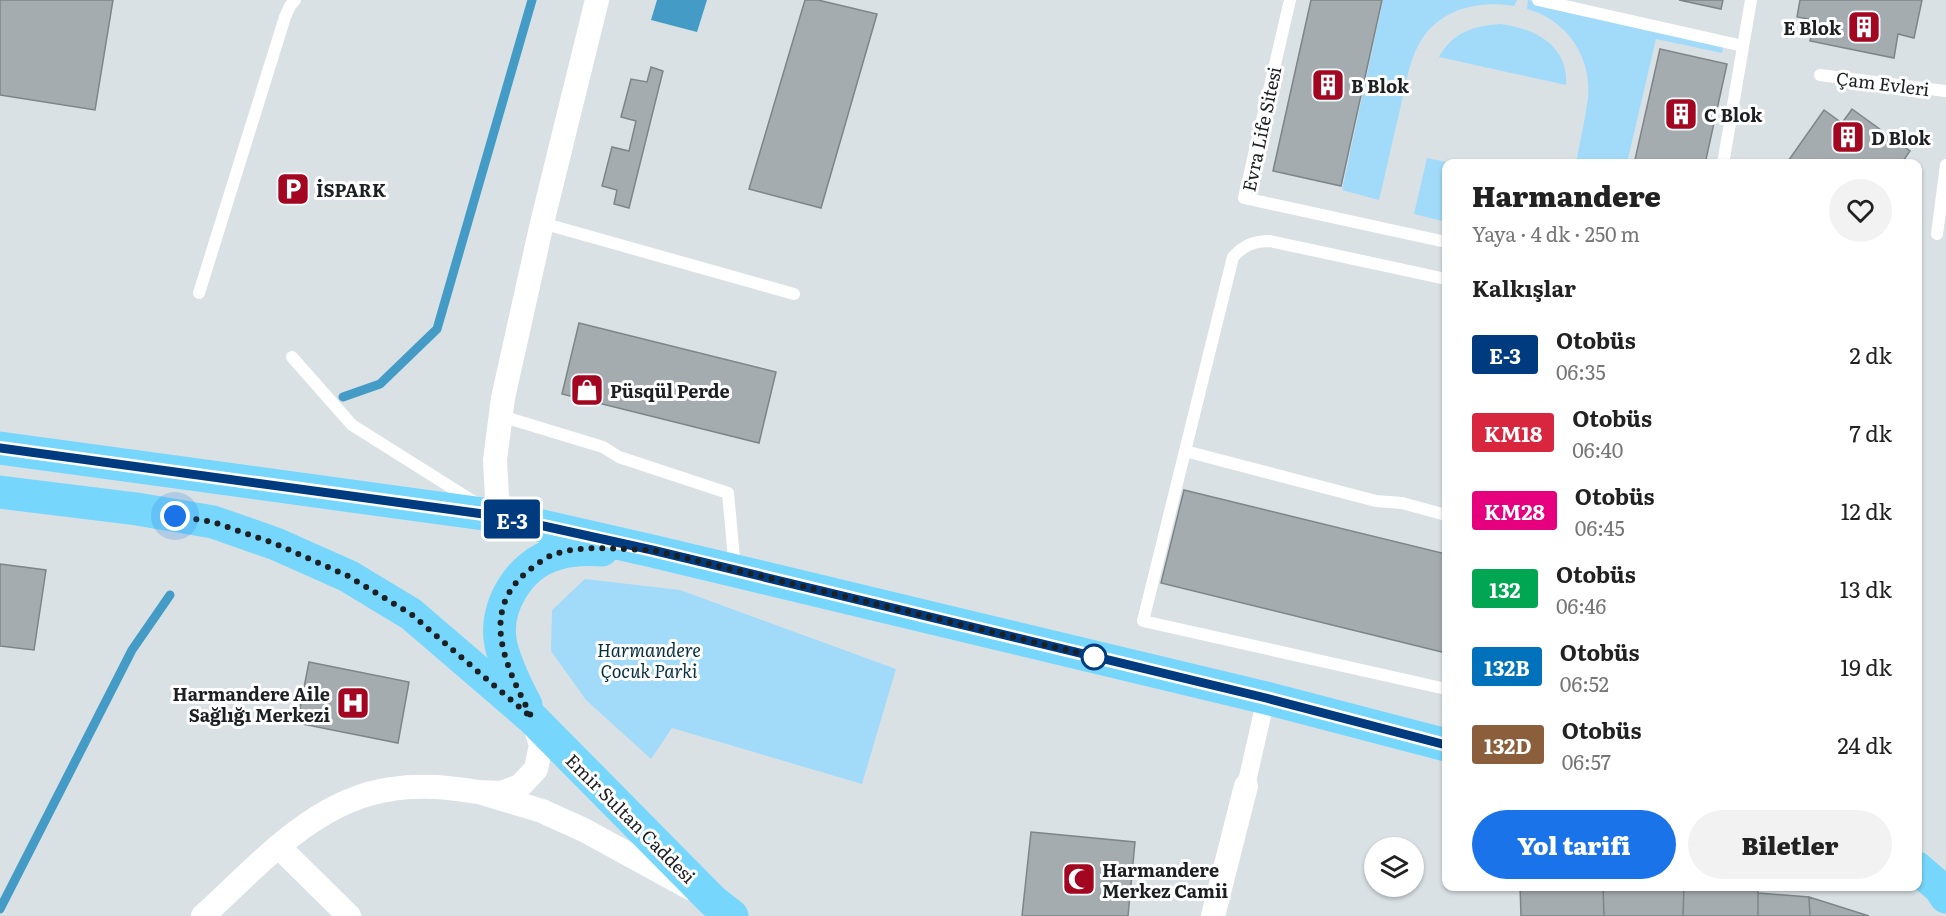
<!DOCTYPE html>
<html lang="tr">
<meta charset="utf-8">
<style>
:root{--surface:#fff;--page:#f2f2f2;--text:#222;--muted:#767676;--accent:#1a73e8}
body{margin:0;font-family:Literata,serif;background:var(--page);color:var(--text);height:100vh;display:flex;flex-direction:column;font-size:22px;white-space:nowrap}
*{box-sizing:border-box;margin:0}
p{font-size:20px;color:var(--muted)}
.icon{flex:none;width:33px;height:33px;fill:none;stroke:currentColor;stroke-width:2;stroke-linecap:round;stroke-linejoin:round}
.map{position:relative;flex:1;overflow:hidden}
.drawer{position:absolute;left:1442px;top:159px;width:480px;height:732px;display:flex;flex-direction:column;background:var(--surface);border-radius:12px;box-shadow:0 2px 4px #0004}
.drawer>*{flex:none}
.badge{padding:0 12px;border-radius:4px;font-size:21px;line-height:39px}
.controls{position:absolute;left:1364px;top:837px;display:grid;gap:12px}
.controls a{display:grid;place-items:center;width:60px;height:60px;border-radius:50%;background:var(--surface);box-shadow:0 2px 4px #0004;font-size:30px}
.you{position:absolute;width:30px;height:30px;margin:-15px;border:4px solid #fff;border-radius:50%;background:#1a73e8;box-shadow:0 0 0 9px #1a73e833}
.map>.badge{position:absolute;translate:-50% -50%;box-shadow:0 0 0 3px #fff}
h2{padding:0 30px;font-size:22px;line-height:54px}
.round{display:grid;place-items:center;flex:none;width:63px;height:63px;border-radius:32px;background:var(--page)}
.summary{display:flex;align-items:center;justify-content:space-between;height:102px;padding:0 30px}
h1{font-size:28px;font-weight:800;line-height:45px}
.button{display:flex;gap:12px;margin-top:auto;padding:12px 30px}
.button a{flex:1;height:69px;border-radius:36px;background:var(--accent);color:#fff;font-size:24px;font-weight:800;line-height:69px;text-align:center}
.button a+a{background:var(--page);color:var(--text)}
ul{padding:0;list-style:none}
li{display:flex;align-items:center;gap:18px;height:78px;padding:0 30px}
li div{flex:1}
li b{display:block;font-size:22px}
li em{font-style:normal}
li .badge{min-width:66px;font-weight:700;text-align:center}
.map>svg:first-child{display:block}
</style>
<div class="map">
<svg width="1946" height="916" viewBox="0 0 1946 916">
<rect width="100%" height="100%" fill="#d9e1e5"/>
<path fill="#a2dbfa" d="M1383,0H1517L1514,6C1478,0 1438,9 1419,44C1408,64 1404,92 1399,114C1392,143 1386,171 1379,200L1342,190Z
M1528,0L1724,43L1722,53L1656,39L1627,163H1576C1580,142 1585,120 1588,98C1592,57 1567,20 1527,9Z
M1500,24C1535,28 1569,46 1566,85L1439,57C1453,32 1473,26 1500,24Z
M1427,158L1451,163L1446,164V222L1414,214Z
M585,579L680,590L896,669L862,784L672,728L651,759L586,700L551,651L552,610Z"/>
<path fill="#439bc6" d="M657,0H707L697,32L651,20Z"/>
<g fill="none" stroke-linecap="round" stroke-linejoin="round">
<path stroke="#439bc6" stroke-width="9" d="M343,397L380,384L437,329L532,0
M0,909L132,650L170,595"/>
</g>
<path fill="#a4acb0" stroke="#7e8589" stroke-width="1.5" d="M0,0H113L95,110L0,95Z
M805,0H818L877,14L821,208L749,189Z
M1311,0H1382L1341,186L1273,171Z
M1679,0H1723L1721,9Z
M1800,0H1922L1914,38L1898,34L1894,58L1810,41L1814,20L1797,17Z
M1660,49L1727,64L1705,164H1634Z
M651,67L663,71L629,208L614,204L617,190L602,186L612,147L629,151L636,121L621,117L631,79L647,82Z
M1852,109L1910,151L1901,164H1786L1824,110L1842,123Z
M579,323L776,372L759,443L562,394Z
M1184,490L1446,554V653L1161,583Z
M0,564L46,570L34,650L0,646Z
M309,662L409,682L398,743L297,723Z
M1031,832L1135,842L1128,916H1022Z
M1520,886H1603L1604,916H1521Z
M1603,886H1684L1683,916H1604Z
M1684,886H1758V916H1683Z
M1758,893L1809,897L1810,916H1758Z
M1809,897L1869,916H1810Z"/>
<g fill="none" stroke-linecap="round" stroke-linejoin="round">
<path stroke="#fff" stroke-width="12" d="M1290,0L1244,198L1446,242
M1538,0L1743,46
M1820,75L1946,91
M1723,164L1751,0
M542,223L794,294
M1937,234L1946,165
M1446,279L1270,241C1254,241 1244,245 1233,257L1143,621L1446,689
M199,293L285,17L290,6L295,0
M292,357L352,425L476,503
M501,416L603,447L619,457L728,493L735,569
M1185,451L1376,501L1402,503L1446,515"/>
<path stroke="#fff" stroke-width="18" d="M1246,786L1266,698"/>
<path stroke="#fff" stroke-width="24" d="M498,516L495,460L503,398L542,223L597,0
M533,720L541,745L536,769L520,786L501,793L479,792L542,811L584,830L690,888
M279,847L349,916
M203,916C258,866 315,799 392,789C422,784 450,788 479,792
M1213,916L1246,786"/>
<path stroke="#77d6fb" stroke-width="33" d="M0,448L498,516L652,551L1266,698L1446,745
M0,492L137,509L213,522L276,544L348,576L411,614L532,718L713,901L732,916
M526,705C516,686 506,666 501,645C493,608 519,564 556,554C571,549 586,549 602,550
M1917,868L1940,888L1946,897"/>
</g>
<g fill="none" stroke-linecap="round" stroke-linejoin="round">
<defs>
<path id="line" d="M0,448L498,516L652,550L1266,698L1446,745"/>
</defs>
<use href="#line" stroke="#fff" stroke-width="14"/>
<use href="#line" stroke="#003b80" stroke-width="9"/>
<path stroke="#1d2022" stroke-width="6" stroke-dasharray="0 10.8" d="M175,516L213,522L276,544L348,576L411,614L532,718C508,670 477,613 528,571C536,565 545,557 555,554C585,544 621,550 652,550L1104,659L1094,657"/>
</g>
<defs>
<symbol id="building-square" viewBox="-11 -11 22 22"><rect x="-9" y="-9" width="18" height="18" rx="4" fill="#a30621" stroke="#fff"/><path d="M-4-6H4V6H1V3H-1V6H-4ZM-2.5-4.3h1.7v1.8h-1.7ZM.8-4.3h1.7v1.8H.8ZM-2.5-1h1.7V.8h-1.7ZM.8-1h1.7V.8H.8Z" fill="#fff"/></symbol>
<symbol id="parking-square" viewBox="-11 -11 22 22"><rect x="-9" y="-9" width="18" height="18" rx="4" fill="#a30621" stroke="#fff"/><path d="M-3.5-5.5H1a3.5 3.5 0 0 1 0 7H-1V5.5H-3.5ZM-1-3.4V-.6H.8a1.4 1.4 0 0 0 0-2.8Z" fill="#fff"/></symbol>
<symbol id="shop-square" viewBox="-11 -11 22 22"><rect x="-9" y="-9" width="18" height="18" rx="4" fill="#a30621" stroke="#fff"/><path d="M-5-2.5h2.3a2.7 3.5 0 0 1 5.4 0H5L5.5 6h-11ZM-1.5-2.5h3a1.5 2.3 0 0 0-3 0Z" fill="#fff"/></symbol>
<symbol id="hospital-square" viewBox="-11 -11 22 22"><rect x="-9" y="-9" width="18" height="18" rx="4" fill="#a30621" stroke="#fff"/><path d="M-5-5h3v3.5h4V-5h3V5h-3V1.5h-4V5h-3Z" fill="#fff"/></symbol>
<symbol id="mosque-square" viewBox="-11 -11 22 22"><rect x="-9" y="-9" width="18" height="18" rx="4" fill="#a30621" stroke="#fff"/><path d="M3.5-4.9A6 6 0 1 0 3.5 4.9A5 5 0 1 1 3.5-4.9Z" fill="#fff"/></symbol>
</defs>
<g fill-rule="evenodd">
<use href="#building-square" x="1845" y="8" width="38" height="38"/>
<use href="#building-square" x="1309" y="66" width="38" height="38"/>
<use href="#building-square" x="1662" y="95" width="38" height="38"/>
<use href="#building-square" x="1829" y="118" width="38" height="38"/>
<use href="#parking-square" x="274" y="170" width="38" height="38"/>
<use href="#shop-square" x="568" y="371" width="38" height="38"/>
<use href="#hospital-square" x="334" y="684" width="38" height="38"/>
<use href="#mosque-square" x="1060" y="860" width="38" height="38"/>
</g>
<circle fill="#fff" stroke="#003b80" stroke-width="3" cx="1094" cy="657" r="12"/>
<g text-anchor="middle" dominant-baseline="central" stroke-width="6" stroke-linejoin="round" paint-order="stroke">
<g font-size="18" font-weight="bold" fill="#1d2022" stroke="#fff" text-anchor="start">
<text x="1841" y="27" text-anchor="end">E Blok</text>
<text x="1351" y="85">B Blok</text>
<text x="1704" y="114">C Blok</text>
<text x="1871" y="137">D Blok</text>
<text x="316" y="189">İSPARK</text>
<text x="610" y="390">Püsqül Perde</text>
<text x="330" y="693" text-anchor="end">Harmandere Aile<tspan x="330" dy="21">Sağlığı Merkezi</tspan></text>
<text x="1102" y="869">Harmandere<tspan x="1102" dy="21">Merkez Camii</tspan></text>
</g>
<g font-size="18" fill="#1d2022" stroke="#fff">
<text transform="translate(1883 83) rotate(7)">Çam Evleri</text>
<text transform="translate(1261 129) rotate(-78)">Evra Life Sitesi</text>
<text transform="translate(631 818) rotate(45)">Emir Sultan Caddesi</text>
</g>
<g font-size="18" font-style="italic" fill="#052e41" stroke="#fff">
<text x="649" y="649">Harmandere<tspan x="649" dy="21">Çocuk Parki</tspan></text>
</g>
</g>
</svg>
<div class="controls">
<a><svg class="icon" aria-label="layers" viewBox="0 0 24 24"><path d="M12 4l9 5-9 5-9-5zM3 14l9 5 9-5"/></svg></a>
</div>
<div class="you" style="left:175px;top:516px"></div>
<b class="badge" style="left:512px;top:519px;background:#003b80;color:#fff">E-3</b>
<section class="drawer">
<div class="summary"><div><h1>Harmandere</h1><p>Yaya · 4 dk · 250 m</p></div><a class="round"><svg class="icon" aria-label="heart" viewBox="0 0 24 24"><path d="M12 20l-8-8c-3-5 5-10 8-4 3-6 11-1 8 4z"/></svg></a></div>
<h2>Kalkışlar</h2>
<ul>
<li><span class="badge" style="background:#003b80;color:#fff">E-3</span><div><b>Otobüs</b><p>06:35</p></div><em>2 dk</em></li>
<li><span class="badge" style="background:#d7263d;color:#fff">KM18</span><div><b>Otobüs</b><p>06:40</p></div><em>7 dk</em></li>
<li><span class="badge" style="background:#e6007e;color:#fff">KM28</span><div><b>Otobüs</b><p>06:45</p></div><em>12 dk</em></li>
<li><span class="badge" style="background:#00a651;color:#fff">132</span><div><b>Otobüs</b><p>06:46</p></div><em>13 dk</em></li>
<li><span class="badge" style="background:#0072bc;color:#fff">132B</span><div><b>Otobüs</b><p>06:52</p></div><em>19 dk</em></li>
<li><span class="badge" style="background:#8b5e3c;color:#fff">132D</span><div><b>Otobüs</b><p>06:57</p></div><em>24 dk</em></li>
</ul>
<div class="button"><a>Yol tarifi</a><a>Biletler</a></div>
</section>
</div>
